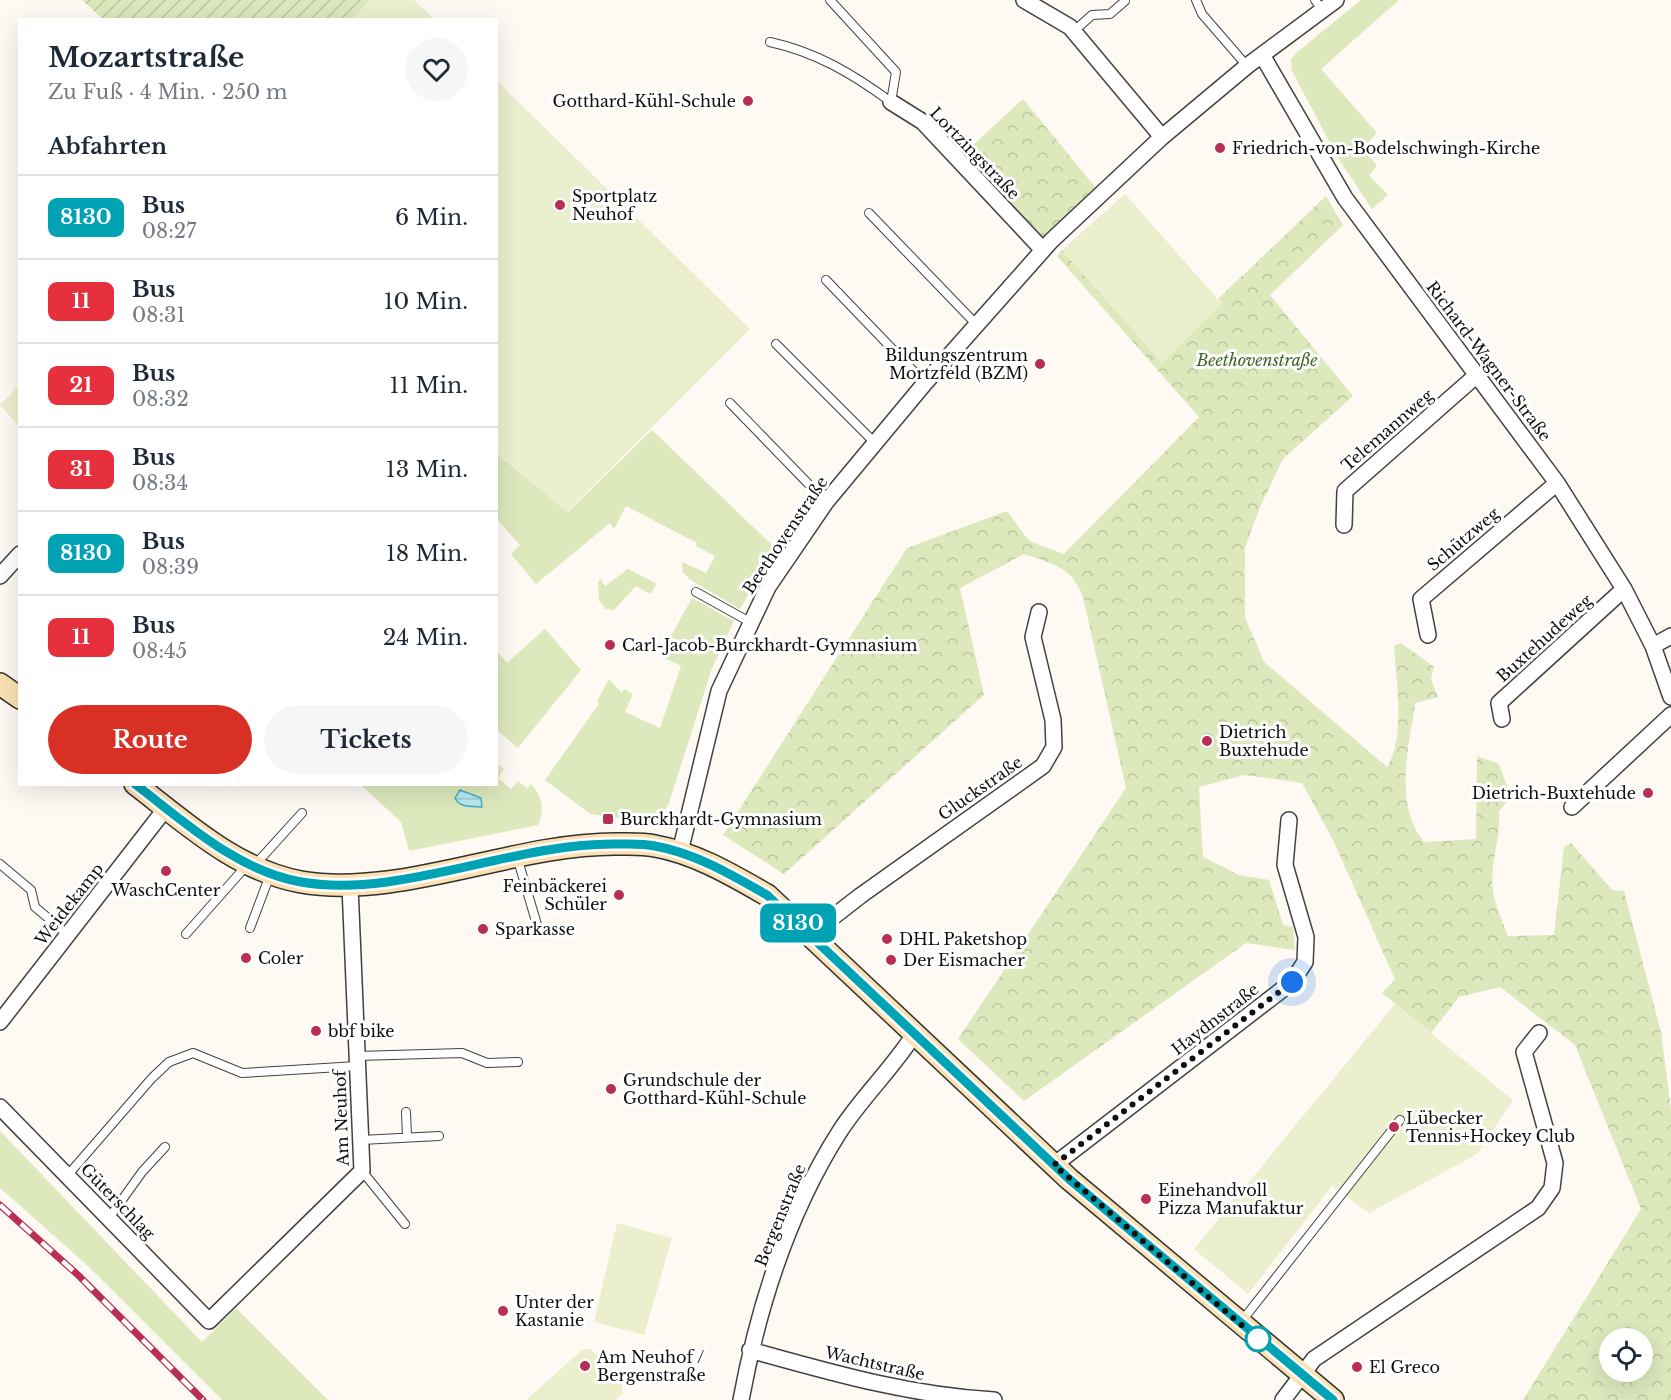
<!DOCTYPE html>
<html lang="de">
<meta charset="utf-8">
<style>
:root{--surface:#fff;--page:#f6f6f7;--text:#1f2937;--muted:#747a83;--line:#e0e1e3;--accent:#d93025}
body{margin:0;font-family:"Libre Baskerville",serif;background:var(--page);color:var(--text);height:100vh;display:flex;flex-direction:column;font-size:22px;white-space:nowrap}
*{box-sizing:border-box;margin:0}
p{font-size:20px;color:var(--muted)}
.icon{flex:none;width:33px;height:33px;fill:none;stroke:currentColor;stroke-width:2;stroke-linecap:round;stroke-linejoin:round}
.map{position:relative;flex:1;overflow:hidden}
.drawer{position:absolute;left:18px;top:18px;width:480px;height:768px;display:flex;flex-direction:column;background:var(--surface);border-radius:0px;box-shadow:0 6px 24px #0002}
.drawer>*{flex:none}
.badge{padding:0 12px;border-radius:9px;font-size:21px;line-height:39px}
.fabs{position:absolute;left:1599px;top:1328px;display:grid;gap:12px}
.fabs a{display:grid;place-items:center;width:54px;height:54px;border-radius:50%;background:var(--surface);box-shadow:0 6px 24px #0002;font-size:30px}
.you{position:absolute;width:30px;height:30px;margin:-15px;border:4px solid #fff;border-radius:50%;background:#1a73e8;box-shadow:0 0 0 9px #1a73e833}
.map>.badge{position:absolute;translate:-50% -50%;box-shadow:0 0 0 3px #fff}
h2{padding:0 30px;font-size:22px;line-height:54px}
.round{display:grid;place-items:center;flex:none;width:63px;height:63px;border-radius:32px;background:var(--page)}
.overview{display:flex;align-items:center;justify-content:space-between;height:102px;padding:0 30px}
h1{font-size:28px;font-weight:800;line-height:45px}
.button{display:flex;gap:12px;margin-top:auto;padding:12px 30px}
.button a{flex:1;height:69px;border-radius:36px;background:var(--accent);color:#fff;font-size:24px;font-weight:800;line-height:69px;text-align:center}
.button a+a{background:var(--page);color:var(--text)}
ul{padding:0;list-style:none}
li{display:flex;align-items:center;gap:18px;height:84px;padding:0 30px;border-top:2px solid var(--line)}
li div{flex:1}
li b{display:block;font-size:22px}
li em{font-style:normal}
li .badge{min-width:66px;font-weight:700;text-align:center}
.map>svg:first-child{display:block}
</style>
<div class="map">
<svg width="1671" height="1400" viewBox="0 0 1671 1400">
<defs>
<pattern id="park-crowns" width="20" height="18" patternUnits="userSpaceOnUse" patternTransform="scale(1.5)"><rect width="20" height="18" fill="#dde8bd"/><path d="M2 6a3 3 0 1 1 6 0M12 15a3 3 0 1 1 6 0" fill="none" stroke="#bcc6a1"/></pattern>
<pattern id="garden-furrows" width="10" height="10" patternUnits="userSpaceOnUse" patternTransform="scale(1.5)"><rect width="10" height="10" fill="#dde8bd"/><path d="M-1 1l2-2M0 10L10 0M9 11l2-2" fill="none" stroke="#bcc6a1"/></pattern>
<pattern id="water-rules" width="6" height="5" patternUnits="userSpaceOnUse" patternTransform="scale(1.5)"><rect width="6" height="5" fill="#b9ebf3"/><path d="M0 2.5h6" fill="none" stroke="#9ec8cf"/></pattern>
</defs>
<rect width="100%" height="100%" fill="#fef9f2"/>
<path fill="#dde8bd" d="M1361,0H1399L1321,69L1377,133L1362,148L1377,166L1369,175L1388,195L1372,209L1338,158L1292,71L1291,60L1296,53Z
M652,430L775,548L740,609L689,579L683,572L682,562L706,573L715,556L696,546L697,543L626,506L614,529L610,523L536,584L511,554L520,545L497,519L496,453L568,512Z
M628,569L657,584L650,594L636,586L614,610L606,609L599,601L598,582L601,579L605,586Z
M692,598L734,621L712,668L669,803L659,823L590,814L545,780L599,704L597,701L609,679L622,693L624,689L633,694L625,712L660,728L681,666L660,656Z
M545,629L581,670L518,748L497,730V651L507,663Z
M497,764L504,769L498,778L511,789L518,781L527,788L531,784C542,796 545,809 538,825L409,851L401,822L361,785L496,784Z
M0,1131L202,1342L236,1308L328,1400H222L87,1265L0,1188Z"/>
<path fill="url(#park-crowns)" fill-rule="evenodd" d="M1023,99L1101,194L1042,249L958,159Z
M1326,196L1343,225L1270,295L1353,396L1283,459L1259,509L1245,548V617L1264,662L1387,767C1406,738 1396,681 1394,646L1401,643L1434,667L1431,679L1438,697L1415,703C1409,748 1393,804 1424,842L1476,839L1477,756L1499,764L1511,797L1499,811C1501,839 1489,866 1493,891C1495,906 1503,922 1508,936L1554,935L1564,847L1571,843L1612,890L1624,891L1661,1032L1671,1109V1400H1523L1641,1209L1575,1045L1500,987L1459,997L1431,1033L1382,993L1395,979L1333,840L1302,783L1244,775L1199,787L1203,857L1239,875L1269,880L1283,925L1293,927L1295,950L1246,943L1024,1101L958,1039L1126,788L1083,597C1071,566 1053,564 1024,554L960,588L984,695L784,874L723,835L907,548L1007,511L1029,541L1064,554L1199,417L1057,256L1062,250L1162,362L1222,303L1218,299ZM1610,1338H1642V1371H1610Z"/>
<path fill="url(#garden-furrows)" d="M82,0H370L353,19L104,20Z"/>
<path fill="#ecefce" d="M370,0H414L434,19H353Z
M497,81L750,329L567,512L497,453Z
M1125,194L1222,304L1162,363L1062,250Z
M19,385V426L0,405Z
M1395,1004L1513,1100L1477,1154L1369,1213L1332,1186L1248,1294L1194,1249Z
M617,1223L672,1238L644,1335L594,1322Z
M583,1349H591L621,1382L623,1393L615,1400H526Z"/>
<path fill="url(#water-rules)" stroke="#44b1c6" stroke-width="1.5" d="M460,790L481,798L482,807C471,806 460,808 455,798Z"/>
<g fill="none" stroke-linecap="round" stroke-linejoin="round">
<defs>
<path id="service" d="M1196,0L1202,14L1247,66
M1315,0L1323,11
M1074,31L1092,15L1110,14L1125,1
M770,42C816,52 853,74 891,102L896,72L830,0
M869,213L976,324
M826,280L925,383
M776,344L875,443
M730,403L826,502
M696,592L750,622
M517,857L538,928
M0,864L31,890L35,907L67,934
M254,866L302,813
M250,928L270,875
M186,934L247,865
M357,1056L462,1053L487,1063L518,1062
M406,1112L407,1137
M361,1140L439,1136
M362,1171L405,1224
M67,1176L152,1078L169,1062L193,1053L242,1073L357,1066
M109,1218L142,1172L165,1147
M1241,1322L1400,1120"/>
<path id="minor" d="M1024,0L1070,27L1162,137
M1262,55L1345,198L1557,483L1624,589L1653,646L1671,697
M891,102L923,122L1042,249
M1344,525L1345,491L1478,374
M0,576L20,554
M1428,635L1421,599L1557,483
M1653,646L1671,636
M1502,719L1499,703L1624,589
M1572,807L1671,715
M680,852L719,691L768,587L826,502L925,383L1051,241L1162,137L1247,66L1336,0
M810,935L860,896L1043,766L1054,747L1053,720L1033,637L1039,612
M0,1022L166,808
M0,1107L209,1321L362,1171L350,886
M1054,1165L1292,982L1305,962L1306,937L1285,865L1289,820
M750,1350C833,1373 908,1395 994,1400
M741,1400C758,1308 789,1211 840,1131C862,1097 893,1068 915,1033
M1283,1400L1314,1359L1538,1208L1552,1188L1555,1163L1524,1052L1539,1033"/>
<path id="secondary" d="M0,684L20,698
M135,784C186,823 236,870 301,882C400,899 512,844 615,844C628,844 642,843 655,846C695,853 732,875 767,895L1069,1179L1333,1400"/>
</defs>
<use href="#service" stroke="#424242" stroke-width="10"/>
<use href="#minor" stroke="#424242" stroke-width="18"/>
<use href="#secondary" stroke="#313131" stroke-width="24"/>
<use href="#service" stroke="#fff" stroke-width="8"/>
<use href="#minor" stroke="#fff" stroke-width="15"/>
<use href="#secondary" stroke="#fbe1b1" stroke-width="21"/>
<defs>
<path id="rail" d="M0,1205L78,1275L203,1400"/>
</defs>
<use href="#rail" stroke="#b92e55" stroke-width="7"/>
<use href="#rail" stroke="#fff" stroke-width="4.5" stroke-dasharray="14" stroke-linecap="butt"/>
</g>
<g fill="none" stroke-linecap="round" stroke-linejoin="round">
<defs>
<path id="line" d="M135,784C186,823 236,870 301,882C400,899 512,843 615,844C628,844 642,843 655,846C695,853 732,875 767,895L1069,1179L1333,1400"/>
</defs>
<use href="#line" stroke="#fff" stroke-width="14"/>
<use href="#line" stroke="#00a3b4" stroke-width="9"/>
<path stroke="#0f0f0f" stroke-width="6" stroke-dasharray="0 10.8" d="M1258,1339L1054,1165L1292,982"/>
</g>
<g fill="#b92e55" stroke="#fff" stroke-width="2">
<circle cx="748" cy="101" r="6"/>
<circle cx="1220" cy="148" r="6"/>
<circle cx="560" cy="205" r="6"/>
<circle cx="1040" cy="364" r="6"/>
<circle cx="610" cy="645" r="6"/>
<circle cx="1207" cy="741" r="6"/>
<circle cx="1648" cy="793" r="6"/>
<rect x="602" y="813" width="12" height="12" rx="3"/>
<circle cx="166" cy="871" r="6"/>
<circle cx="619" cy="895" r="6"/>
<circle cx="483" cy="929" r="6"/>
<circle cx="887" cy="939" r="6"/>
<circle cx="246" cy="958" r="6"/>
<circle cx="891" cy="960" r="6"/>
<circle cx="316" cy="1031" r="6"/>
<circle cx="611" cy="1089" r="6"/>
<circle cx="1394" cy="1127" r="6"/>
<circle cx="1146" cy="1199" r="6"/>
<circle cx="503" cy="1311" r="6"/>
<circle cx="585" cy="1366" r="6"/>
<circle cx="1357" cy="1367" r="6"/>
</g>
<circle fill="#fff" stroke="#00a3b4" stroke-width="3" cx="1258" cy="1339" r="12"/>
<g text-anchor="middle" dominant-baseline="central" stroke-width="6" stroke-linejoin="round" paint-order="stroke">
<g font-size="16" fill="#0f0f0f" stroke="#fff" text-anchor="start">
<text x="736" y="101" text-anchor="end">Gotthard-Kühl-Schule</text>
<text x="1232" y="148">Friedrich-von-Bodelschwingh-Kirche</text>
<text x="572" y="196">Sportplatz<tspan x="572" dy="18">Neuhof</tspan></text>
<text x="1028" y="355" text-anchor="end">Bildungszentrum<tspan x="1028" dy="18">Mortzfeld (BZM)</tspan></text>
<text x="622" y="645">Carl-Jacob-Burckhardt-Gymnasium</text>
<text x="1219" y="732">Dietrich<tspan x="1219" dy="18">Buxtehude</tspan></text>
<text x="1636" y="793" text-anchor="end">Dietrich-Buxtehude</text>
<text x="620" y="819">Burckhardt-Gymnasium</text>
<text x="607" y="886" text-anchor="end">Feinbäckerei<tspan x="607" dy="18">Schüler</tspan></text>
<text x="166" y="890" text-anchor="middle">WaschCenter</text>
<text x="495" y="929">Sparkasse</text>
<text x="899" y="939">DHL Paketshop</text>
<text x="258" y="958">Coler</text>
<text x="903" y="960">Der Eismacher</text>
<text x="328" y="1031">bbf bike</text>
<text x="623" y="1080">Grundschule der<tspan x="623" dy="18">Gotthard-Kühl-Schule</tspan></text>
<text x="1406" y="1118">Lübecker<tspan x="1406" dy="18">Tennis+Hockey Club</tspan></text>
<text x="1158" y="1190">Einehandvoll<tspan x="1158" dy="18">Pizza Manufaktur</tspan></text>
<text x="515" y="1302">Unter der<tspan x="515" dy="18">Kastanie</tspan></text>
<text x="597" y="1357">Am Neuhof /<tspan x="597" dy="18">Bergenstraße</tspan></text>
<text x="1369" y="1367">El Greco</text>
</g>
<g font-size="16" fill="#0f0f0f" stroke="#fff">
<text transform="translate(975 153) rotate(46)">Lortzingstraße</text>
<text transform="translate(1489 361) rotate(53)">Richard-Wagner-Straße</text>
<text transform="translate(1387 430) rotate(-41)">Telemannweg</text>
<text transform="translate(785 535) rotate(-56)">Beethovenstraße</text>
<text transform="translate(1463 539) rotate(-40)">Schützweg</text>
<text transform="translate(1544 638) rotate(-42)">Buxtehudeweg</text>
<text transform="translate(980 788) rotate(-35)">Gluckstraße</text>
<text transform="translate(69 904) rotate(-52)">Weidekamp</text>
<text transform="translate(1215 1019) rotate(-38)">Haydnstraße</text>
<text transform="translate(341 1118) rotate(-92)">Am Neuhof</text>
<text transform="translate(118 1201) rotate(46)">Güterschlag</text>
<text transform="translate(780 1215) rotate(-68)">Bergenstraße</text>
<text transform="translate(875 1363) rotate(13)">Wachtstraße</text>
</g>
<g font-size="16" font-style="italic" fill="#3f6422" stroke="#fff">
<text x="1257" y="360">Beethovenstraße</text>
</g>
</g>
</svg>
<div class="fabs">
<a><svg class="icon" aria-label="locate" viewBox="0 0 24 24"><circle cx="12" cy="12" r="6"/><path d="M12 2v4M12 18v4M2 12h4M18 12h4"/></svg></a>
</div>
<div class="you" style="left:1292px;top:982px"></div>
<b class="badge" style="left:798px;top:923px;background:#00a3b4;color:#fff">8130</b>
<section class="drawer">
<div class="overview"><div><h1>Mozartstraße</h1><p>Zu Fuß · 4 Min. · 250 m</p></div><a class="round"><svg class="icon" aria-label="heart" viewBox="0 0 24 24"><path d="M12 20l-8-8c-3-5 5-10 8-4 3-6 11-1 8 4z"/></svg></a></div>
<h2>Abfahrten</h2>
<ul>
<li><span class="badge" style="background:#00a3b4;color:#fff">8130</span><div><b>Bus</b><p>08:27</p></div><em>6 Min.</em></li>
<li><span class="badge" style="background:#e7303d;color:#fff">11</span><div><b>Bus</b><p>08:31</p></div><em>10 Min.</em></li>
<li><span class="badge" style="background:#e7303d;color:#fff">21</span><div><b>Bus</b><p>08:32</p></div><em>11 Min.</em></li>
<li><span class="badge" style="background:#e7303d;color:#fff">31</span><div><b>Bus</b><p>08:34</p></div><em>13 Min.</em></li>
<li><span class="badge" style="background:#00a3b4;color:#fff">8130</span><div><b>Bus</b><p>08:39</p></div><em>18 Min.</em></li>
<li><span class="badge" style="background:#e7303d;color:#fff">11</span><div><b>Bus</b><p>08:45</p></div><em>24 Min.</em></li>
</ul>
<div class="button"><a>Route</a><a>Tickets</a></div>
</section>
</div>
